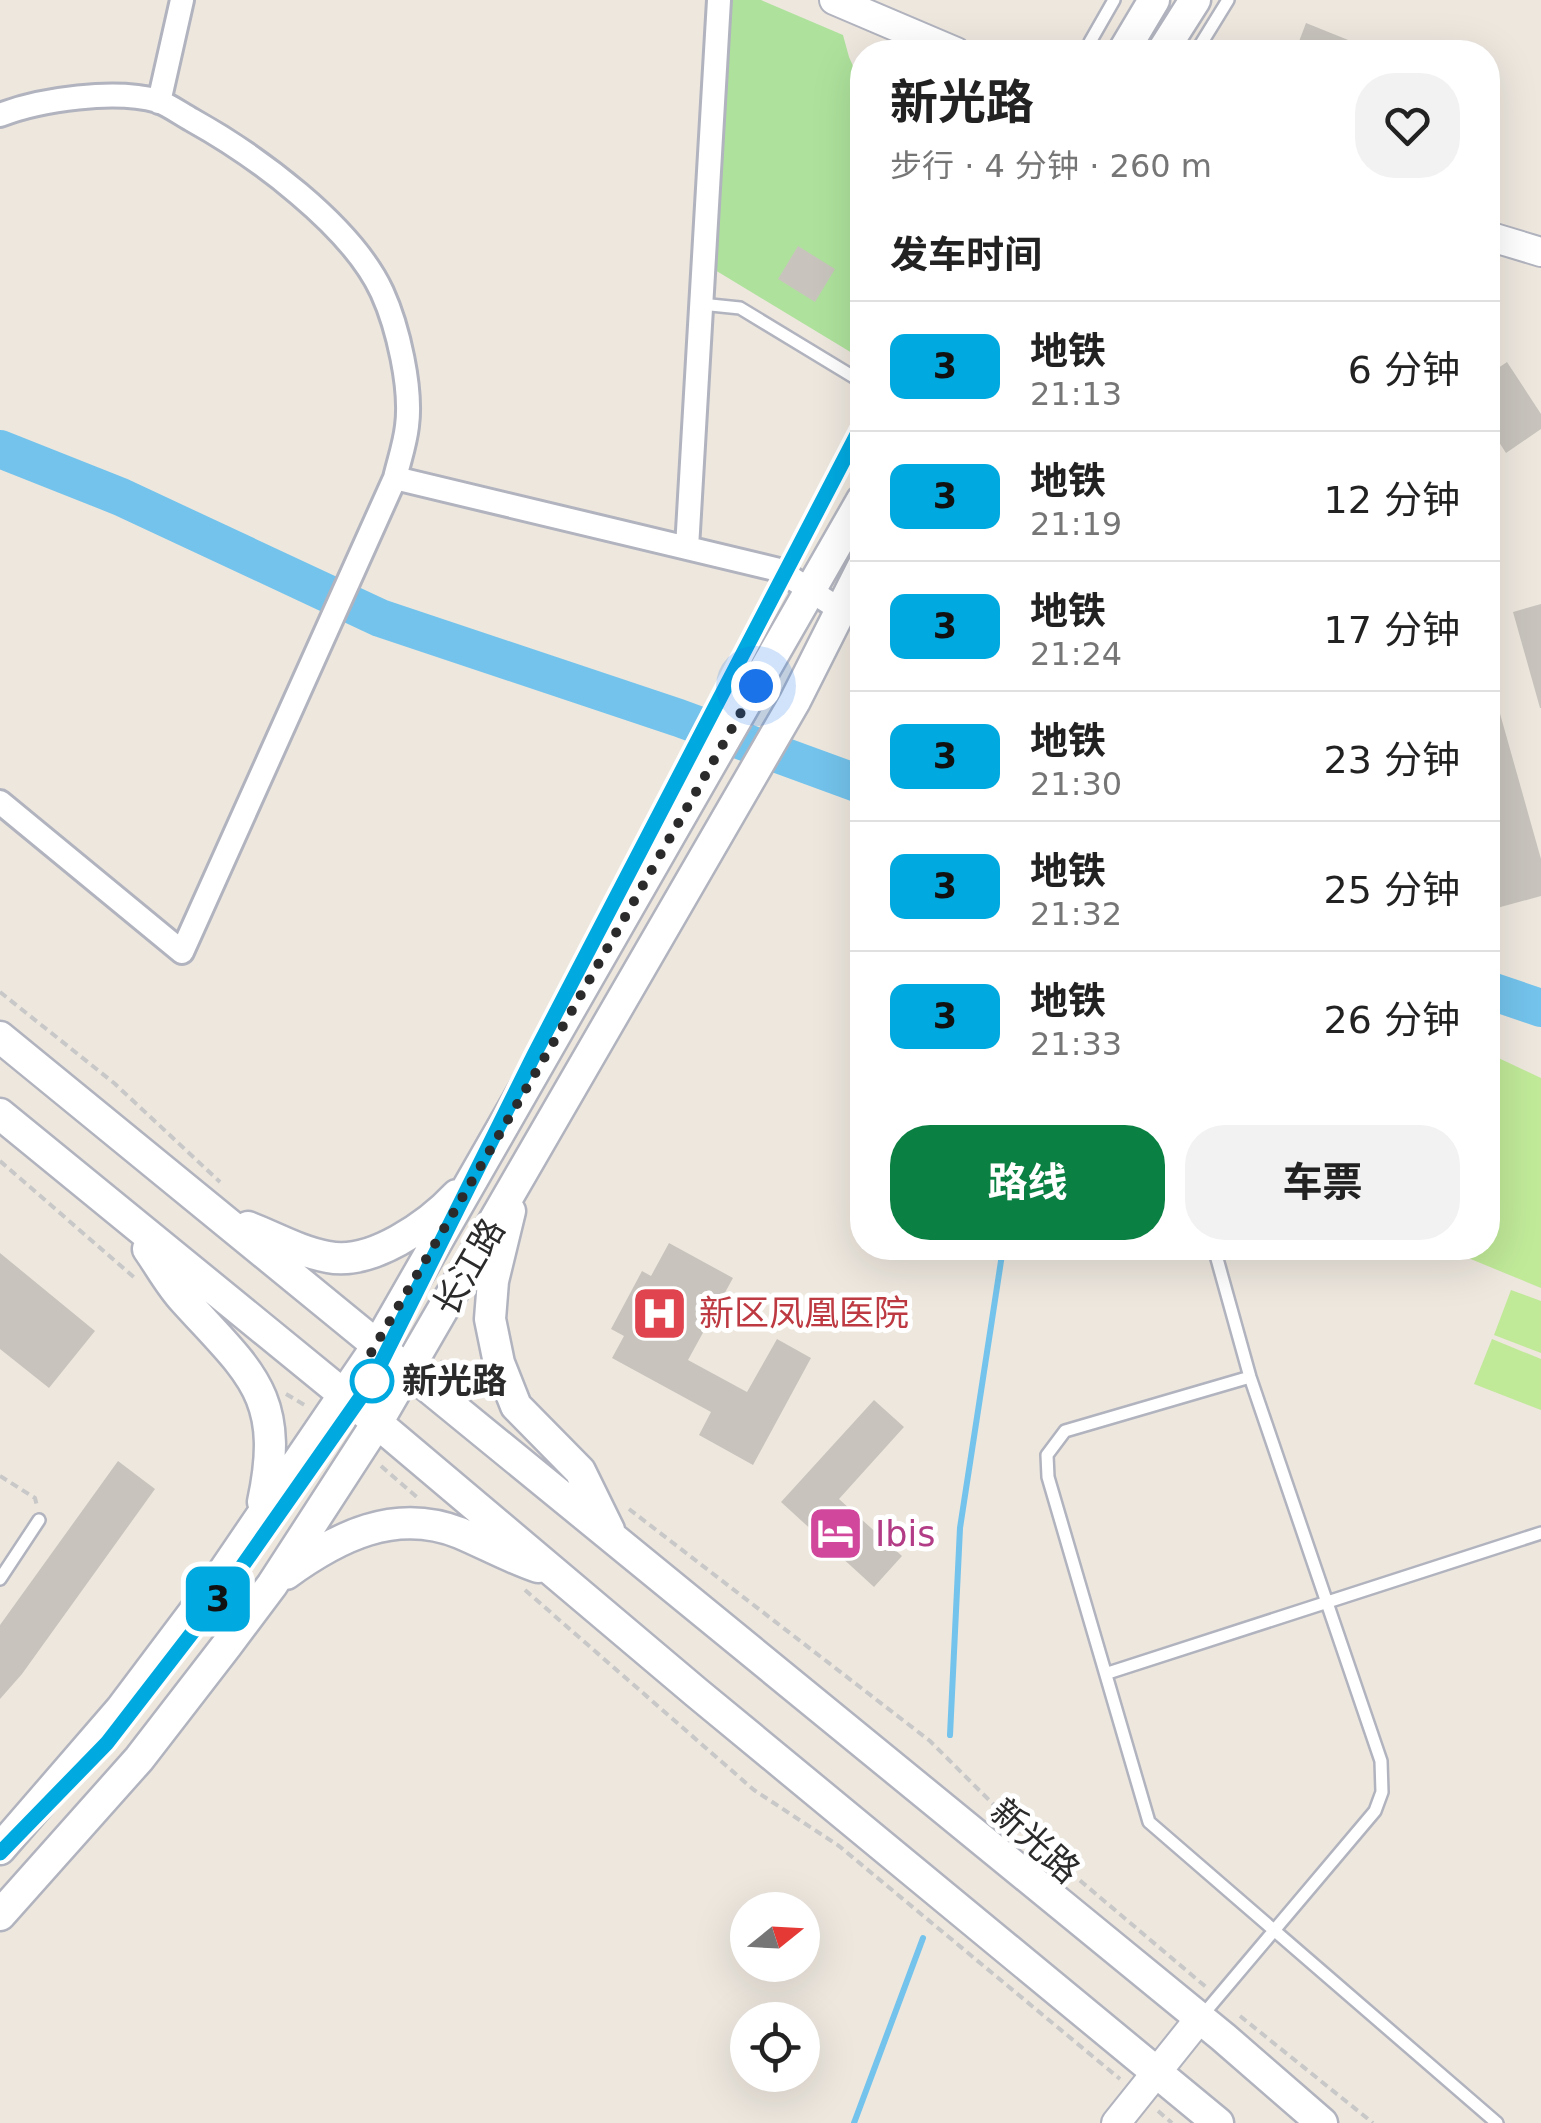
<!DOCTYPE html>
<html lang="zh">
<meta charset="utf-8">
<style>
:root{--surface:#fff;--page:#f2f2f2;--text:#222;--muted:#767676;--line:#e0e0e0;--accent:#0b8043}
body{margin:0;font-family:"DejaVu Sans","Noto Sans SC",sans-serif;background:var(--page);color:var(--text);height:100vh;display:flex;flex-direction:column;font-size:38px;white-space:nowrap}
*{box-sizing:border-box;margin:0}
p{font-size:32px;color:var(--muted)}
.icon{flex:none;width:55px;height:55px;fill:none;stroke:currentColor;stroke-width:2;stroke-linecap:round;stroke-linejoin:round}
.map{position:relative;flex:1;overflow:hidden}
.drawer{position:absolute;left:850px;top:40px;width:650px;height:1220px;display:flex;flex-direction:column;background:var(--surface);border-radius:40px;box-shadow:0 10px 40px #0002}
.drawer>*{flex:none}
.badge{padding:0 20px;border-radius:15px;font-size:35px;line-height:65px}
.needle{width:65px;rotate:72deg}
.buttons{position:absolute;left:730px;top:1892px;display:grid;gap:20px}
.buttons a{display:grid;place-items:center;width:90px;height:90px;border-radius:50%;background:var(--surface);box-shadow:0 10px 40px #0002;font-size:50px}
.you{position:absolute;width:50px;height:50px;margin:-25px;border:8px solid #fff;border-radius:50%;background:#1a73e8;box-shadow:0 0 0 15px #1a73e833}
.map>.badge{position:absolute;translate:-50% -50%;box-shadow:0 0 0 5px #fff}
h2{padding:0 40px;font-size:38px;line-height:90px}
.round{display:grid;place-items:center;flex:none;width:105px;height:105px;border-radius:40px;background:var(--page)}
.headline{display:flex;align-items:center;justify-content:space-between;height:170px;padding:0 40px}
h1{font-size:48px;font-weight:700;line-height:75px}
.primary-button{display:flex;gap:20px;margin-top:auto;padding:20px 40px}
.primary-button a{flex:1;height:115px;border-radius:40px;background:var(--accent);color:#fff;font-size:40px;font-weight:700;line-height:115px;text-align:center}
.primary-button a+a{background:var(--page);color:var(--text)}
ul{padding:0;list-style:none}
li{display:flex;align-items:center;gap:30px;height:130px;padding:0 40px;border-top:2px solid var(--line)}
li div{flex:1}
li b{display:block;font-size:38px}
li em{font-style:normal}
li .badge{min-width:110px;font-weight:700;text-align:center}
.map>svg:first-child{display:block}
</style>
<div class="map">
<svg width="1541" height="2123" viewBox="0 0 1541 2123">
<rect width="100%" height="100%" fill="#ede7de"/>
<path fill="#aee29c" d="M731,0H761L843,35L849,57L862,86V359L710,267Z"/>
<path fill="#c0e998" d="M1488,1053L1541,1078V1288L1444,1248H1488Z
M1511,1290L1541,1301V1353L1494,1335Z
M1492,1339L1541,1359V1410L1474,1384Z"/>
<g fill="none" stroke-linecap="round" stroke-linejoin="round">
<path stroke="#73c3ec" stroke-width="6" d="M950,1735L960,1528L1003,1248
M854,2123L923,1938"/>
<path stroke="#73c3ec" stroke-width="38" d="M0,449L121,497L380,618L679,718L862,785
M1488,990L1541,1008"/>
</g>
<path fill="#c8c4bd" d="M1306,23L1378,52H1295Z
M798,246L835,269L815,302L778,279Z
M1507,362L1541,414V429L1506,453L1488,425V375Z
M1541,604V708H1540L1513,612Z
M1488,671L1541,859V896L1497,908L1488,872Z
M669,1243L733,1278L688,1360L747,1392L777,1339L811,1358L753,1465L699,1435L711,1412L612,1358L624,1336L611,1329L642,1271L651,1276Z
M0,1253L95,1331L49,1388L0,1349Z
M874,1400L904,1427L839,1499L902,1556L874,1587L781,1502Z
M118,1461L155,1489L22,1674L0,1699V1625Z"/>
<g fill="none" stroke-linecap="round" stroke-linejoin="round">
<defs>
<path id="service" d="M1090,52V42L1114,0
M1196,52L1228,0
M701,304L740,308L862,382
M1250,1377L1065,1431L1047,1455L1048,1477L1149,1822L1497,2123
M0,1579L39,1520
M1108,1673L1541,1533
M1201,2017L1375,1811L1382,1792L1381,1761L1250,1377L1214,1248"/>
<path id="minor" d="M159,102L182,0
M0,115C41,99 115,89 158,101C169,105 181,114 192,120C255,155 351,225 382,292C398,327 412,388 407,426C405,444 399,461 395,478L182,952L0,802
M395,478L779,570L839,609
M687,548L719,0"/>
<path id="tertiary" d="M834,0L956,52
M1488,236L1541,252
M1116,2123L1200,2018"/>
<path id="secondary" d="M1123,52L1154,0
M1162,52L1195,0
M0,1037L1223,2037L1322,2123
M0,1114L344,1395L697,1693L1218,2123
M510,1211L493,1281L490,1319L499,1363L516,1406L580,1471L609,1530
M248,1227C274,1237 300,1252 328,1257C371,1266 429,1225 457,1195
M148,1249C160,1266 170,1285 184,1300C250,1373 286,1395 263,1502
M286,1574C337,1537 395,1507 460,1533C486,1544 511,1558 538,1567
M0,1849L121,1709L215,1584L377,1346L862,500
M0,1915L139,1759L227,1645L272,1585L377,1423L795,701L862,568"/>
</defs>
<use href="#service" stroke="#b1b3be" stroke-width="16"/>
<use href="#minor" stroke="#b1b3be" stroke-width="28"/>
<use href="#tertiary" stroke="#b1b3be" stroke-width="32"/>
<use href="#secondary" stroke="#b1b3be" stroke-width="35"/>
<path stroke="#c8c8c8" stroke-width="4" stroke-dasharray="8 5" stroke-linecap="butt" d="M0,992L114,1083L220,1182
M0,1161L136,1279
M440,1361L484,1395
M286,1394L308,1407
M381,1466L419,1499
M0,1476L35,1498L37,1506
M629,1509L930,1741L1012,1823L1206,1987
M525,1590L754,1790L839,1846L1120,2079
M1240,2016L1373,2123
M1158,2111L1172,2123"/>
<use href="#service" stroke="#fff" stroke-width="11"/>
<use href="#minor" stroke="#fff" stroke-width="22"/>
<use href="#tertiary" stroke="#fff" stroke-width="28"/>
<use href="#secondary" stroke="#fff" stroke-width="30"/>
</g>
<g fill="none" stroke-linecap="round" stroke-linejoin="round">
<defs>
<path id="line" d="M0,1853L107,1743L229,1585L372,1381L534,1055L862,425"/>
</defs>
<use href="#line" stroke="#fff" stroke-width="22"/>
<use href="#line" stroke="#00a9e0" stroke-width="15"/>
<path stroke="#2b2b2b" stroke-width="10" stroke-dasharray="0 18" d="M372,1381L361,1370L570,1014L756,686"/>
</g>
<defs>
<symbol id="hospital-square" viewBox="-11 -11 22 22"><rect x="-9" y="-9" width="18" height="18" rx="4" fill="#e0444e" stroke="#fff"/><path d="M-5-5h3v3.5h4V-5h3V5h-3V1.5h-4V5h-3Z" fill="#fff"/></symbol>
<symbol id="hotel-square" viewBox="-11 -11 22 22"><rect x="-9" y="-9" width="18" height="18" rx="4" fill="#d1479c" stroke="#fff"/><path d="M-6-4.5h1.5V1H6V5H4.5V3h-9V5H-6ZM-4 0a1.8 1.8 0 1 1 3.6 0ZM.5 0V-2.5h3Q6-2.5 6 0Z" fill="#fff"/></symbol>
</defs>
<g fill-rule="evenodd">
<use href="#hospital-square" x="628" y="1282" width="63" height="63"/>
<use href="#hotel-square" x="804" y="1502" width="63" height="63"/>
</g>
<circle fill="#fff" stroke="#00a9e0" stroke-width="5" cx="372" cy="1381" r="20"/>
<g text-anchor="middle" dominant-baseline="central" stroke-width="10" stroke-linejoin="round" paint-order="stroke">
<g font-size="35" fill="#2b2b2b" stroke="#fff">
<text transform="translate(469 1267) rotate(-60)">长江路</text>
<text transform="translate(1035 1841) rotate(42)">新光路</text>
</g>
<g font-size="35" fill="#be3a42" stroke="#fff" text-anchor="start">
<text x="699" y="1313">新区凤凰医院</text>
</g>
<g font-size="35" font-weight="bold" fill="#2b2b2b" stroke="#fff" text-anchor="start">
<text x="402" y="1381">新光路</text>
</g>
<g font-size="35" fill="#b23c85" stroke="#fff" text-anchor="start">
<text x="875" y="1534">Ibis</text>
</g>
</g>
</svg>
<div class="buttons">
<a><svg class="needle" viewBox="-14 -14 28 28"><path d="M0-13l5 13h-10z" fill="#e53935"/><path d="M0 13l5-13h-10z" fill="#767676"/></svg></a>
<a><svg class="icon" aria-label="locate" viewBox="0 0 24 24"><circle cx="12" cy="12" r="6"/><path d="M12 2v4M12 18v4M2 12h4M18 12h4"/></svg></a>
</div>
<div class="you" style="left:756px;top:686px"></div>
<b class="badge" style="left:218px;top:1599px;background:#00a9e0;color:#111">3</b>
<section class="drawer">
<div class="headline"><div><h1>新光路</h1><p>步行 · 4 分钟 · 260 m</p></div><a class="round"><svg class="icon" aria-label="heart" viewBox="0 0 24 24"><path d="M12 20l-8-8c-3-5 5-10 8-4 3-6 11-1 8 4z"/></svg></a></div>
<h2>发车时间</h2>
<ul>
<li><span class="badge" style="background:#00a9e0;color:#111">3</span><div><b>地铁</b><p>21:13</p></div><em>6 分钟</em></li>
<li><span class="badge" style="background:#00a9e0;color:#111">3</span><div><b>地铁</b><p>21:19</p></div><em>12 分钟</em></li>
<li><span class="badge" style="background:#00a9e0;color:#111">3</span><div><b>地铁</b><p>21:24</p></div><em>17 分钟</em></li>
<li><span class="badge" style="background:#00a9e0;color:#111">3</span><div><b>地铁</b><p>21:30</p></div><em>23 分钟</em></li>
<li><span class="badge" style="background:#00a9e0;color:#111">3</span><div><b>地铁</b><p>21:32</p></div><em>25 分钟</em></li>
<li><span class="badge" style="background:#00a9e0;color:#111">3</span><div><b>地铁</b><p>21:33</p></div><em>26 分钟</em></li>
</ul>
<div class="primary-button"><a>路线</a><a>车票</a></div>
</section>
</div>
